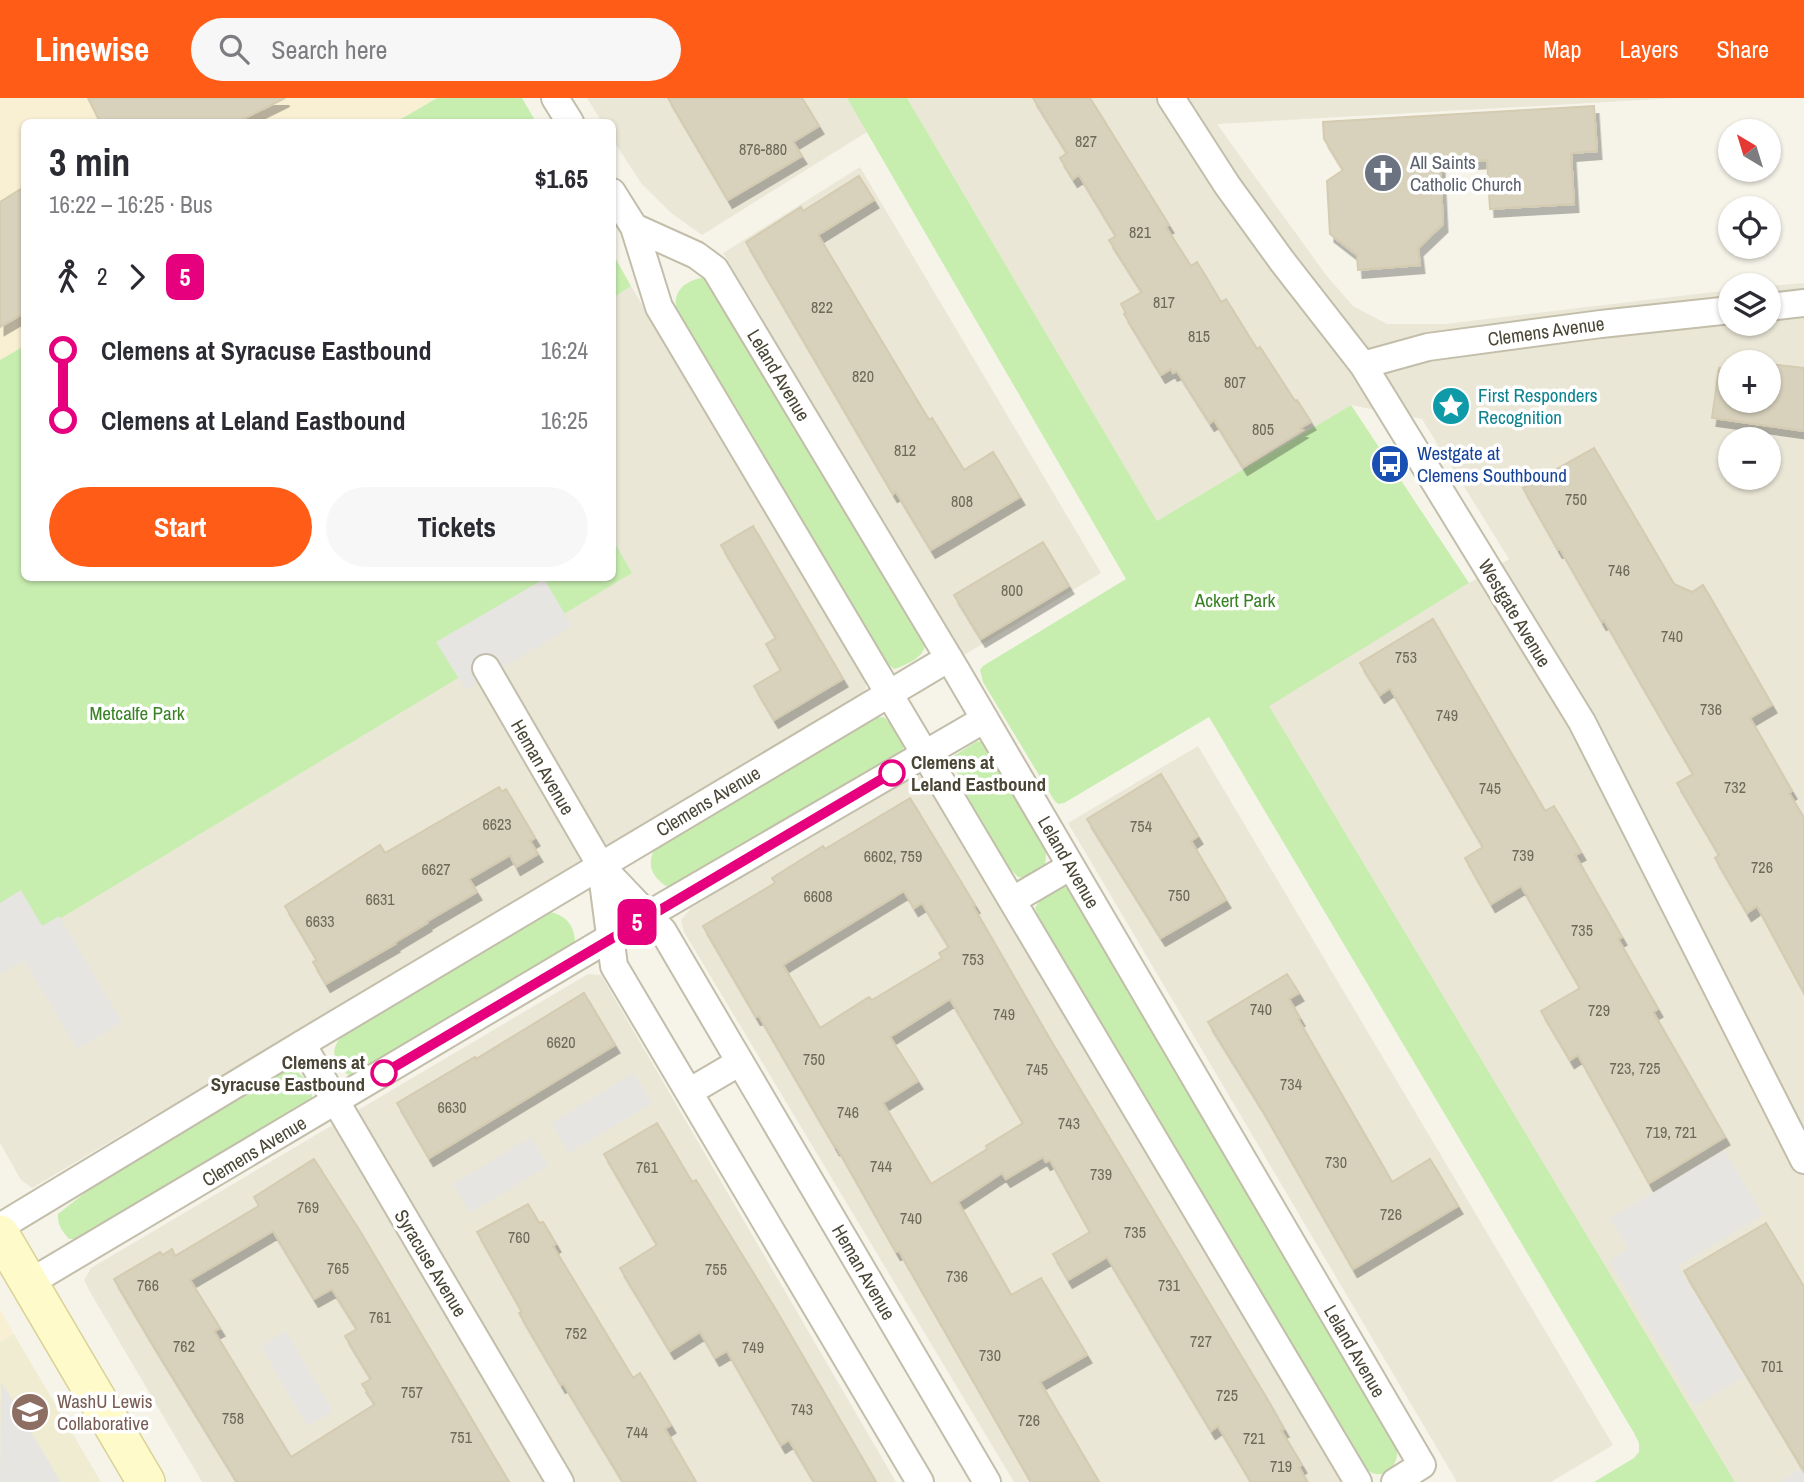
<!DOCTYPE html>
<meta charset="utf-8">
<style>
:root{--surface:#fff;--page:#f7f7f7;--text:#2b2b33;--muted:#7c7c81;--accent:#ff5d17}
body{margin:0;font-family:"Archivo Narrow",sans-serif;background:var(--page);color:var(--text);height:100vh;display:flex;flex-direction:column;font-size:26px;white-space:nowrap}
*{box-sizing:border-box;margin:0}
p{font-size:23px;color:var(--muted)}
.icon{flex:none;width:38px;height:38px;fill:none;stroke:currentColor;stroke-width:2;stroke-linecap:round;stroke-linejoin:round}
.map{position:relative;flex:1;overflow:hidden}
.sheet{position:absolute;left:21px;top:21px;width:595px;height:462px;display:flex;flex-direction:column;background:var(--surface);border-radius:10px;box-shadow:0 2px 5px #0004}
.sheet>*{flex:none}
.badge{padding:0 14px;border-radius:10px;font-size:24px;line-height:46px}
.needle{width:46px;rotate:322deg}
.tools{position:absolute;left:1718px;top:21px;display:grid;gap:14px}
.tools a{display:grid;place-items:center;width:63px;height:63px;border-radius:50%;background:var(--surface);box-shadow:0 2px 5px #0004;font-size:35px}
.map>.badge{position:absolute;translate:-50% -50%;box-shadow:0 0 0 4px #fff}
.legs{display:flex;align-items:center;gap:10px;height:77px;padding:0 28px;font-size:23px}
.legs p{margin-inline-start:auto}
.headline{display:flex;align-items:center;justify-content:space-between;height:119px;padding:0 28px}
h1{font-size:38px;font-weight:800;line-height:52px}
.button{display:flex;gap:14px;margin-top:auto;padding:14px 28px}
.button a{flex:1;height:80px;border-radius:42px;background:var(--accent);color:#fff;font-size:28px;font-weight:800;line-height:80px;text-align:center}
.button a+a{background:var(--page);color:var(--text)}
ul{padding:0 28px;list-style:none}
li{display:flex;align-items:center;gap:24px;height:70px;font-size:26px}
li i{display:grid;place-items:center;width:10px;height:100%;margin:0 9px;background:currentColor}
li i::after{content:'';width:18px;height:18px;margin:-9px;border:5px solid;border-radius:50%;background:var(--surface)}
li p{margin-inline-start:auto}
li:first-child i{background:linear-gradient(#0000 50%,currentColor 0)}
li:last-child i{background:linear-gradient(currentColor 50%,#0000 0)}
header{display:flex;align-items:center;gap:42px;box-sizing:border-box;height:98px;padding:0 35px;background:var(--accent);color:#fff}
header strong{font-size:33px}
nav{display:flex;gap:38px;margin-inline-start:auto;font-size:24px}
.search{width:490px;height:63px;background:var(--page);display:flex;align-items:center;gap:18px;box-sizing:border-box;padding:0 24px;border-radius:38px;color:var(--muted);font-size:26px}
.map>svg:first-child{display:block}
</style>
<header>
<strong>Linewise</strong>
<div class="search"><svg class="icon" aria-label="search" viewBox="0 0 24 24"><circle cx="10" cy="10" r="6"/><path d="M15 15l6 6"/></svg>Search here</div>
<nav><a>Map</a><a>Layers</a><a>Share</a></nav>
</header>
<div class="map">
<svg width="1804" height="1384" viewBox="0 0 1804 1384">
<defs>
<filter id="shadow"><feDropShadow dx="4.5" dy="8" stdDeviation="0" flood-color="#0004"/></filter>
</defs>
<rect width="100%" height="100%" fill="#f6f4e9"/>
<path fill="#eae7d7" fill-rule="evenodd" d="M587,0H847L867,34L702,137L670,114L641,85L613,42L612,24H602Z
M907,0H1677L1217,26L1326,177L1353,208L1387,226H1445L1731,192V226H1769V188L1804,185V1384H1735L1268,607L1509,461L1422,321L1351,307L1157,423ZM1731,264H1769V303H1731ZM1731,341H1769V380H1731Z
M860,69L1101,475L964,557L723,155Z
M631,188L864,579L866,590L859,600L32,1090L21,1082L0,1045V857L632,475L612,442L613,200Z
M1198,648L1613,1347L1551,1384H1457L1068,725Z
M922,676L930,685L1342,1384H1014L684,834L681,822L691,810L912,679Z
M588,876L601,877L896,1384H202L90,1194L84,1182L91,1170Z"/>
<path fill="#f9efd3" d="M0,0H437L396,24H24V248L0,262Z
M0,1211L14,1236L0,1244Z"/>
<path fill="#f0ecd2" d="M14,1236L101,1384H0V1244Z"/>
<path fill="#c7edaf" d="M437,0H522L536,24H396Z
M847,0H907L1157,423L1351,307L1469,485L1269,608L1735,1384H1594L1634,1360L1639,1354V1345L1634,1335L1209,619L1064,705L1058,706L1054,702L983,584L980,572L983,568L1126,481Z
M613,156L631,188L613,200H612Z
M702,180L711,185L925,542C927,559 908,566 894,571L888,566L676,210C674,192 685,183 702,180Z
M24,248V480H612L613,442L632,475L0,857V262Z
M884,619L892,627L904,646L903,652L897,658L669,790C652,779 646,769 655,749L874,620Z
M982,643L990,649L1047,746L1045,768L1026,780L1018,779L1010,771L961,688L952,659L976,644Z
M1060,788L1069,790L1396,1339C1396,1345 1398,1351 1397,1357C1396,1370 1382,1382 1369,1373C1362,1368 1356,1358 1351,1351L1040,823L1035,810C1041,799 1049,794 1060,788Z
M550,814C569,818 576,831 575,849L360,977H348C334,962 329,956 341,938Z
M286,972H295C307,981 315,992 311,1007L115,1122L77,1141H69C62,1133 57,1126 58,1116L95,1087Z"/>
<path fill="#e7e5e1" d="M544,481L572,528L466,592L436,544Z
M21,792L42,828L59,818L122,924L77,951L24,862L0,876V805Z
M634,975L652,1005L569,1055L551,1025Z
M531,1039L548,1068L470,1115L453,1086Z
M1724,1052L1763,1117L1678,1168L1744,1279L1695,1308L1609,1163L1629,1151L1610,1120Z
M286,1233L333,1313L307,1328L261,1248Z
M1,1283L61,1384H0Z
M1804,1369V1384H1779Z"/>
<path fill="#d8d2bd" stroke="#d4cbb0" stroke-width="2" fill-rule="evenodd" filter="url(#shadow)" d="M88,0H285L237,24H100Z
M668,0H802L819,28L793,44L802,58L728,102Z
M1033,0H1090L1169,127L1166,129L1191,168L1197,164L1221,204L1226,201L1257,251L1260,249L1295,303L1297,302L1311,324L1300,330L1303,332L1243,369L1214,322L1210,325L1177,273L1173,275L1171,271L1161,277L1124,216L1126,215L1121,206L1142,194L1109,142L1116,138L1079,77L1073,81L1060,60L1067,55Z
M1594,8L1597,53L1571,55L1574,106L1490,111L1487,62L1440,65L1443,126L1418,150L1420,167L1358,172L1357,157L1330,136L1327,83L1343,72L1324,41L1323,24Z
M859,78L874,102L818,137L929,322L932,320L964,372L993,354L1020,399L931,452L896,394L893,396L746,144L801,109L803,113Z
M24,89V215L0,229V104Z
M1729,261L1756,264H1731V303H1769V266L1804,270V333L1712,320L1719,270L1728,271Z
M1594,350L1674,486L1692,494L1703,487L1772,607L1750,620L1792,693L1789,695L1804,720V895L1757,808L1747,815L1715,760L1719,757L1677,685L1693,676L1604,522L1602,524L1560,451L1558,452L1523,390Z
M753,428L843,581L774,622L754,588L781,572L766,546L776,540L721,447Z
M1043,444L1069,488L981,541L954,497Z
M1433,521L1545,713L1554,708L1581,754L1575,757L1622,839L1618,841L1658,911L1653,914L1725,1039L1649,1085L1578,957L1570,962L1541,913L1580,890L1521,788L1491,806L1465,760L1483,749L1390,590L1380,597L1360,565Z
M1161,676L1198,738L1191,743L1226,802L1161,840L1087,721Z
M499,689L502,694L506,691L535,740L530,743L538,756L516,769L510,757L469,781L477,794L426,824L427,825L394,845L395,846L326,886L313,864L317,862L285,808L380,747L385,755Z
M910,700L975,807L973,808L1048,938L1266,1299L1284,1331L1281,1332L1302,1367L1299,1369L1307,1384H1251L1218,1328L1211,1333L1107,1159L1068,1182L1053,1156L1090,1134L1050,1062L1046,1064L1043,1059L1006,1081L1002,1075L958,1104L1011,1197L1041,1180L1087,1257L1040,1284L1099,1384H1031L899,1153L896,1154L836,1048L835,1049L759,918L756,919L703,828L775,785L772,780L823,748L825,751ZM904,793L914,810L922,805L949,849L939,855L942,860L872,902L869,899L820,930L783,867ZM950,901L1023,1025L986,1048L987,1051L931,1086L883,1005L918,983L890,939Z
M1287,876L1299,895L1289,901L1300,920L1298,921L1392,1084L1430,1061L1458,1108L1353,1171L1260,1008L1208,924Z
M584,895L615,947L429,1060L397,1005L475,959L476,961Z
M657,1025L692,1084L696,1082L773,1207L876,1384H814L789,1342L781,1347L727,1253L715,1260L700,1234L670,1253L620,1170L657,1147L604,1056Z
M314,1061L358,1130L509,1384H237L150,1242L114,1181L160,1154L163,1157L172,1151L175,1158L259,1108L254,1099ZM273,1133L314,1201L332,1191L357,1231L345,1238L371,1281L362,1286L375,1306L291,1359L214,1233L220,1230L190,1182Z
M528,1106L539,1125L543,1124L556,1146L553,1148L633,1280L640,1275L671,1327L665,1331L696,1384H623L563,1285L561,1287L519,1215L522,1214L477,1134Z
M1766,1125L1804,1189V1373L1684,1173Z"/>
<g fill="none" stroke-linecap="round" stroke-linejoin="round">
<defs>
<path id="street" d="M555,0L570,24
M1171,0L1227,87L1282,163L1363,267L1582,624L1804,1062
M612,94L634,129L659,209L1358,1384
M634,129L696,157L715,171L956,572L1422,1367L1395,1384
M1769,209L1804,205
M1363,267L1428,249L1601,226L1731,212
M486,570L601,768L663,833L987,1384
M601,768L614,868L920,1384
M1013,802L1071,768
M302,946L560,1384
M689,994L740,964
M0,1129L302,946L949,560
M29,1185L648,817L985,621"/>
<path id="secondary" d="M0,1136L146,1384"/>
</defs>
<use href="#street" stroke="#c2beaa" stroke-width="30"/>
<use href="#secondary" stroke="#d9d295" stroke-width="40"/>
<use href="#street" stroke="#fff" stroke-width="26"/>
<use href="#secondary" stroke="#fffaca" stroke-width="37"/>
</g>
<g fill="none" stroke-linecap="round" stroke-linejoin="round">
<defs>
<path id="line-1" d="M384,975L892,675"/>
</defs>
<use href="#line-1" stroke="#fff" stroke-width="16"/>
<use href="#line-1" stroke="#e6007e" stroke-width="10"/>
</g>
<defs>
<symbol id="church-disc" viewBox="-11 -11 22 22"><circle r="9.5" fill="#6b7280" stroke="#fff"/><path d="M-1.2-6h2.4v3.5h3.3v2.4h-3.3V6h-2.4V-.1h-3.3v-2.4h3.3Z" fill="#fff"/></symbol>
<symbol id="sight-disc" viewBox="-11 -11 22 22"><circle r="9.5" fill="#0f9aa8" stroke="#fff"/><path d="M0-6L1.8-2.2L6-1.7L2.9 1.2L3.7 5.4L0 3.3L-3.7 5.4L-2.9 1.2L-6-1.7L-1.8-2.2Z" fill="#fff"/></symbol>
<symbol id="bus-disc" viewBox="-11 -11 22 22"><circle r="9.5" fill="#1a4fb4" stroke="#fff"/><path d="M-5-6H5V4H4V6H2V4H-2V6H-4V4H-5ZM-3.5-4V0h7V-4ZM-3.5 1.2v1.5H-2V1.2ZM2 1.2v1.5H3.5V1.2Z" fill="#fff"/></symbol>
<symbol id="university-disc" viewBox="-11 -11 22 22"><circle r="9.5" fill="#8d6e63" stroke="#fff"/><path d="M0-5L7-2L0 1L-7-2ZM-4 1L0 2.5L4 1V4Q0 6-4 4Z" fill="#fff"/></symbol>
</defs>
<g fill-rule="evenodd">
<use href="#church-disc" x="1361" y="53" width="44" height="44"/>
<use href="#sight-disc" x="1429" y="286" width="44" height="44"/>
<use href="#bus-disc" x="1368" y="344" width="44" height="44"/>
<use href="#university-disc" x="8" y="1292" width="44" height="44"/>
</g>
<g fill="#fff" stroke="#e6007e" stroke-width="3.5">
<circle cx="892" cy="675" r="12"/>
<circle cx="384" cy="975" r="12"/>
</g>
<g text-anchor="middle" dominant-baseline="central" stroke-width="7" stroke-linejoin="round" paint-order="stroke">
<g font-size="16" fill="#6e6958">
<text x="1086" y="43">827</text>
<text x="763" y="51">876-880</text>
<text x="1140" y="134">821</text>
<text x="1164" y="204">817</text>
<text x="822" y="209">822</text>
<text x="1199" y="238">815</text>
<text x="863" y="278">820</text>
<text x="1235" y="284">807</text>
<text x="1263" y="331">805</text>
<text x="905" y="352">812</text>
<text x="1576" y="401">750</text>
<text x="962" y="403">808</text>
<text x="1619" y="472">746</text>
<text x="1012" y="492">800</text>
<text x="1672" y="538">740</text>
<text x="1406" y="559">753</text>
<text x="1711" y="611">736</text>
<text x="1447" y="617">749</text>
<text x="1735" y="689">732</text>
<text x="1490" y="690">745</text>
<text x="497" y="726">6623</text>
<text x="1141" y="728">754</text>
<text x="1523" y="757">739</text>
<text x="893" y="758">6602, 759</text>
<text x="1762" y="769">726</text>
<text x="436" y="771">6627</text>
<text x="1179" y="797">750</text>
<text x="818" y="798">6608</text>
<text x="380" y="801">6631</text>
<text x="320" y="823">6633</text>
<text x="1582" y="832">735</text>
<text x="973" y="861">753</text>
<text x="1261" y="911">740</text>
<text x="1599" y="912">729</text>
<text x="1004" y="916">749</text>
<text x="561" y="944">6620</text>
<text x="814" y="961">750</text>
<text x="1635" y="970">723, 725</text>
<text x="1037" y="971">745</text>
<text x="1291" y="986">734</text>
<text x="452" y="1009">6630</text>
<text x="848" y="1014">746</text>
<text x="1069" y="1025">743</text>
<text x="1671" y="1034">719, 721</text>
<text x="1336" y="1064">730</text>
<text x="881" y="1068">744</text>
<text x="647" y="1069">761</text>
<text x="1101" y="1076">739</text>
<text x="308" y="1109">769</text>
<text x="1391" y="1116">726</text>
<text x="911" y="1120">740</text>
<text x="1135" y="1134">735</text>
<text x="519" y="1139">760</text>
<text x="338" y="1170">765</text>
<text x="716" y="1171">755</text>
<text x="957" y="1178">736</text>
<text x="148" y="1187">766</text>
<text x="1169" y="1187">731</text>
<text x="380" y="1219">761</text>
<text x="576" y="1235">752</text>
<text x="1201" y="1243">727</text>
<text x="184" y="1248">762</text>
<text x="753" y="1249">749</text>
<text x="990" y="1257">730</text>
<text x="1772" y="1268">701</text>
<text x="412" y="1294">757</text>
<text x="1227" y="1297">725</text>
<text x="802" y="1311">743</text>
<text x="233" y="1320">758</text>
<text x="1029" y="1322">726</text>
<text x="637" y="1334">744</text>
<text x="461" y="1339">751</text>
<text x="1254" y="1340">721</text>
<text x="1281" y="1368">719</text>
</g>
<g font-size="19" fill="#5b616d" stroke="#fff" text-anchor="start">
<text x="1410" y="64">All Saints<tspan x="1410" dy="22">Catholic Church</tspan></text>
</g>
<g font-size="19" fill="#4a4636" stroke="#fff">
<text transform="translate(1546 233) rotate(-8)">Clemens Avenue</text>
<text transform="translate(779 277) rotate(59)">Leland Avenue</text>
<text transform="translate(1515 515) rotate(59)">Westgate Avenue</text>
<text transform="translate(543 669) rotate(60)">Heman Avenue</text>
<text transform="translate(708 703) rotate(-31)">Clemens Avenue</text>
<text transform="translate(1069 764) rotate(60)">Leland Avenue</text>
<text transform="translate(254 1053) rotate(-31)">Clemens Avenue</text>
<text transform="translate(431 1165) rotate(59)">Syracuse Avenue</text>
<text transform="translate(864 1174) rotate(60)">Heman Avenue</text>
<text transform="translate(1355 1253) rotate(60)">Leland Avenue</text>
</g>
<g font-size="19" fill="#0d838f" stroke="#fff" text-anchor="start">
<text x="1478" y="297">First Responders<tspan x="1478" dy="22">Recognition</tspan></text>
</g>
<g font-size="19" fill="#164399" stroke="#fff" text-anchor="start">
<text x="1417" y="355">Westgate at<tspan x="1417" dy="22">Clemens Southbound</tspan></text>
</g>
<g font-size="19" fill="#398224" stroke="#fff">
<text x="1235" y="502">Ackert Park</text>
<text x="137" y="615">Metcalfe Park</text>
</g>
<g font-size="19" font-weight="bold" fill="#4a4636" stroke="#fff" text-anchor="start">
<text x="911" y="664">Clemens at<tspan x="911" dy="22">Leland Eastbound</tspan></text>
<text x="365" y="964" text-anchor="end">Clemens at<tspan x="365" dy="22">Syracuse Eastbound</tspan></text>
</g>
<g font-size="19" fill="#785e54" stroke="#fff" text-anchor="start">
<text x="57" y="1303">WashU Lewis<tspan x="57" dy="22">Collaborative</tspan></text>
</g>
</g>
</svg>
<div class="tools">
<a><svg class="needle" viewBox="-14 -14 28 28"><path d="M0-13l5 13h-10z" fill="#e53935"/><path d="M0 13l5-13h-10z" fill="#7c7c81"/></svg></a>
<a><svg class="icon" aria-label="locate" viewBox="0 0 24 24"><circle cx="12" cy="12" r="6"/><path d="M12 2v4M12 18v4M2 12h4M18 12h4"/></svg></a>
<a><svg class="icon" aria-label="layers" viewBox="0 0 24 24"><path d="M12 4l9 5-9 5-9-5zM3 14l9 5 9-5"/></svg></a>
<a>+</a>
<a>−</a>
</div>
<b class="badge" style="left:637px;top:824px;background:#e6007e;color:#fff">5</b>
<section class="sheet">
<div class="headline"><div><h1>3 min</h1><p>16:22 – 16:25 · Bus</p></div><b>$1.65</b></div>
<div class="legs"><svg class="icon" aria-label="walk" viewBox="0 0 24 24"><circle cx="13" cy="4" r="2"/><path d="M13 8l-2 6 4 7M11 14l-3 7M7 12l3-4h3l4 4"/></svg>2<svg class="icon" aria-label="forward" viewBox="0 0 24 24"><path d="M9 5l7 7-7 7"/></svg><b class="badge" style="background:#e6007e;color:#fff">5</b></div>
<ul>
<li><i style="color:#e6007e"></i><b>Clemens at Syracuse Eastbound</b><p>16:24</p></li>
<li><i style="color:#e6007e"></i><b>Clemens at Leland Eastbound</b><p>16:25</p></li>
</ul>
<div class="button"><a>Start</a><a>Tickets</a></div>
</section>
</div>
